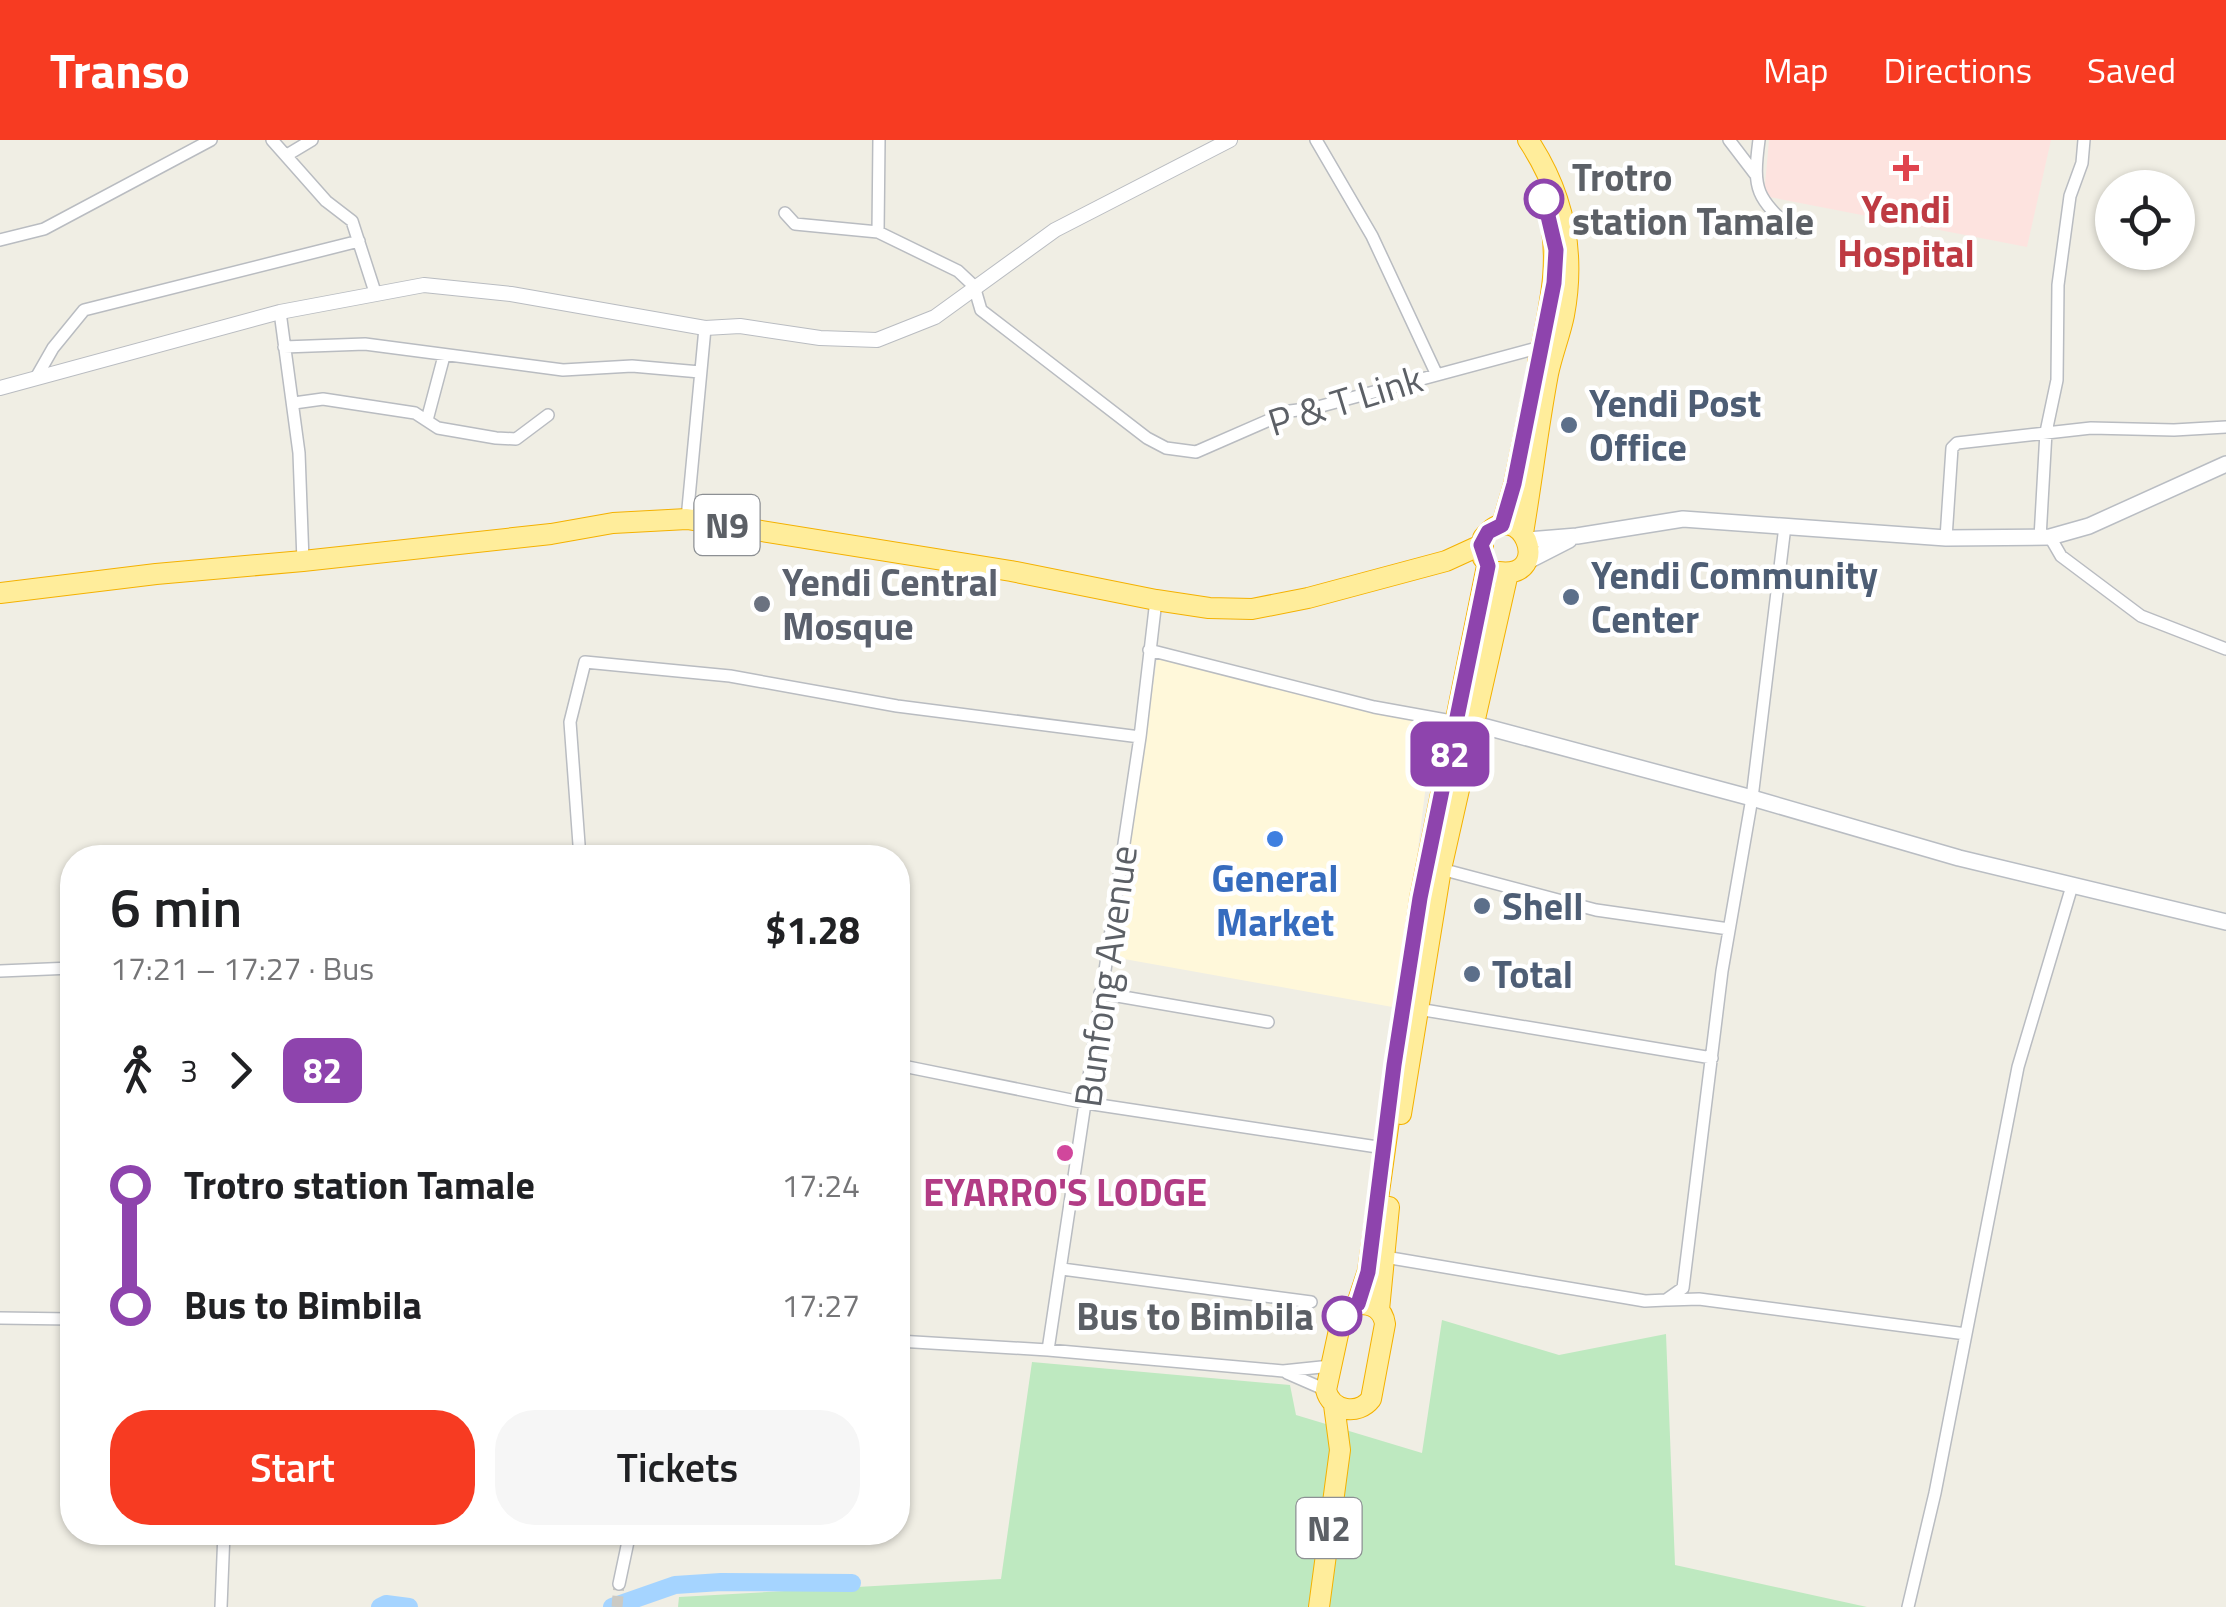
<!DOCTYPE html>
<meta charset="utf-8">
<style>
:root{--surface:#fff;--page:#f6f6f6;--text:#202124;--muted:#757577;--accent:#f73b22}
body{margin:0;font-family:"Titillium Web",sans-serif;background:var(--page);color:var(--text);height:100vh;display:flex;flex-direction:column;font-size:38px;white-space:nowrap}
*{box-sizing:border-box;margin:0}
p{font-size:32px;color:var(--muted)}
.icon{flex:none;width:55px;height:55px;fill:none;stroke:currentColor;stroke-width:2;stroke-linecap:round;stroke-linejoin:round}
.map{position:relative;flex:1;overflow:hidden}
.sheet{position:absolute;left:60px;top:705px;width:850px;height:700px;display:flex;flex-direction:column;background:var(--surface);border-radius:40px;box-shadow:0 2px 8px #0004}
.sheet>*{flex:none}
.badge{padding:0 20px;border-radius:15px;font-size:35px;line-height:65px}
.tools{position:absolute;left:2095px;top:30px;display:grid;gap:20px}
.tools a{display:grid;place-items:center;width:100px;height:100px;border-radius:50%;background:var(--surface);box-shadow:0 2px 8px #0004;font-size:50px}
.map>.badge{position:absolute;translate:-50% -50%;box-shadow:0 0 0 5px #fff}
.legs{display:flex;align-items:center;gap:15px;height:110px;padding:0 50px;font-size:32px}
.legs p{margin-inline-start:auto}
.summary{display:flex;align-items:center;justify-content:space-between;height:170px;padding:0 50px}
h1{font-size:55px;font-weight:600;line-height:75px}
.button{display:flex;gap:20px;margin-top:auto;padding:20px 50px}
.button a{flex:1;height:115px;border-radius:40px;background:var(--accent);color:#fff;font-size:40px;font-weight:600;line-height:115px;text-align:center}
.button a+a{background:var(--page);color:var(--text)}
ul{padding:0 50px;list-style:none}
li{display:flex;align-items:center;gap:35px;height:120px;font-size:38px}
li i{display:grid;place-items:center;width:15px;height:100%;margin:0 12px;background:currentColor}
li i::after{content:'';width:25px;height:25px;margin:-12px;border:8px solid;border-radius:50%;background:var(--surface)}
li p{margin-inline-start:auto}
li:first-child i{background:linear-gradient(#0000 50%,currentColor 0)}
li:last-child i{background:linear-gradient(currentColor 50%,#0000 0)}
header{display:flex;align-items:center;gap:60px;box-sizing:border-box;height:140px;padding:0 50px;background:var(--accent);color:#fff}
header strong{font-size:48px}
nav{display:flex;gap:55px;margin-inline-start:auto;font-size:35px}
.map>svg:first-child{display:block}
</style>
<header>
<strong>Transo</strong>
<nav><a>Map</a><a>Directions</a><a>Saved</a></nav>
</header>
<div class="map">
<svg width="2226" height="1467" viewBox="0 0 2226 1467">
<rect width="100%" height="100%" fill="#f0eee4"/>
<path fill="#fff8da" d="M1158,512L1434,581L1398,868L1113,817Z"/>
<path fill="#fde3df" d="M1769,0H2051L2027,107L1764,56Z"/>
<path fill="#bee9c0" d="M1442,1180L1559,1215L1666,1194L1675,1425L1867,1467H678L679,1457L1001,1439L1032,1222L1290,1245L1296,1275L1422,1313Z"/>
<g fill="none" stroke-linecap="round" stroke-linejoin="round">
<path stroke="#a5d4ff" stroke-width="18" d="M380,1467L386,1464L409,1467
M612,1467L675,1445L721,1442L852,1443"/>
<path stroke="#cbcac4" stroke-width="11" stroke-dasharray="11 5.5" stroke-linecap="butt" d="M617,1467L619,1444"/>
<defs>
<path id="minor" d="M272,0L326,61L352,81L375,152
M1316,0L1372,96L1436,233
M1729,0L1755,34
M1759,0C1752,52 1757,57 1794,92
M287,15L312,0
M785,73L795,84L878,92L958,131L974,146L981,170L1147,298L1166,308L1196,312L1290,271L1314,268L1541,207
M878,92L879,0
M0,100L44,89L211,0
M280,172L299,313L303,421
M284,207L365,204L563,230L632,226L700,232
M37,236L53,208L84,170L359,101
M294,263L323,259L415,273L438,288L496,298L516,299L548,275
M427,280L444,216
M687,379L705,188
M2050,397L2061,416L2141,476L2226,509
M1946,398L1952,308L1957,303L2091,288L2174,290L2226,287
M2040,398L2046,292L2057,240L2058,145L2070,56L2082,23L2084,0
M1149,510L1374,567L1457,582
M580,718L570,582L585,522L730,536L897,566L1140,597
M1441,729L1596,770L1729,789
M0,831L72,828
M1100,853L1268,882
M1418,869L1712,918
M898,925L1086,963L1384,1008
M1385,1117L1645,1161L1666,1160L1683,1148L1722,831L1752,658L1785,386
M1062,1129L1311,1162
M1668,1160L1699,1159L1966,1194
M0,1178L72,1179
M898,1201L1048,1210L1283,1231L1331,1226
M1048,1210L1140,597L1156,460
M1287,1233L1326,1250
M619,1444L630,1392
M221,1467L224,1392
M1908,1467L1935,1353L2018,927L2072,746"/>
<path id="tertiary" d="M0,248L280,172L424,145L511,154L705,188L740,186L820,198L877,200L935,177L1055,90L1230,0"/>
<path id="secondary" d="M1528,400L1577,396L1683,379L1946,398L2050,397L2089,386L2226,324
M1526,422L1569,400
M1475,584L1752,658L1959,718L2226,782"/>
<path id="trunk" d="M1538,223C1549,169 1563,117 1546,64
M1502,385L1514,344L1532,256
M1523,393C1532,340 1538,287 1548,234C1552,214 1560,195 1564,175C1576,111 1564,54 1528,0
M1483,418V398C1520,351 1556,440 1498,432
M0,453L156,434L303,421L551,394L613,383L687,379L1011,431L1156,460L1209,468L1252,469L1308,458L1446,421L1481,405
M1401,974L1441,729L1508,433
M1357,1164L1368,1131L1420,758L1487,426
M1357,1164C1372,1163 1383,1169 1385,1184L1371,1259C1358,1276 1331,1271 1326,1250L1342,1176L1345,1170Z
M1379,1170L1389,1067
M1319,1467L1340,1310L1334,1265"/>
</defs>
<use href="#minor" stroke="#b9bcc1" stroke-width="14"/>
<use href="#tertiary" stroke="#b9bcc1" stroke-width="16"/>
<use href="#secondary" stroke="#b9bdc3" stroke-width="18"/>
<use href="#trunk" stroke="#f4b100" stroke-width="22"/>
<use href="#minor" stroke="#fff" stroke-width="11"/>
<use href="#tertiary" stroke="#fff" stroke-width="14"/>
<use href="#secondary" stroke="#fff" stroke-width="15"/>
<use href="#trunk" stroke="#ffed9b" stroke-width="20"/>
</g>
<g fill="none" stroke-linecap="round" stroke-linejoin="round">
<defs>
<path id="line-1" d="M1342,1176L1345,1170L1358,1164L1368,1132L1394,925L1420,758L1488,426L1481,405L1488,392L1502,385L1514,344L1554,143L1556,110L1544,59"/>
</defs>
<use href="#line-1" stroke="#fff" stroke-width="22"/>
<use href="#line-1" stroke="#8e44ad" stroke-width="15"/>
</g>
<path fill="#e0444e" stroke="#fff" stroke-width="4" d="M1901 13h10v10h10v10h-10v10h-10v-10h-10v-10h10z"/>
<g fill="#fff" stroke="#8e44ad" stroke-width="5">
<circle cx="1544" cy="59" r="18"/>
<circle cx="1342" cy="1176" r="18"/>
</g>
<g fill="#5c6f8a" stroke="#fff" stroke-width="4">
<circle cx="1569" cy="285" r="10"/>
<circle cx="1571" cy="457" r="10"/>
<circle cx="1482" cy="766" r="10"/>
<circle cx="1472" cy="834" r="10"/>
</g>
<circle fill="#6b7280" stroke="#fff" stroke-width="4" cx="762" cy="464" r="10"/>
<circle fill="#3f7fe0" stroke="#fff" stroke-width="4" cx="1275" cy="699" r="10"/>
<circle fill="#d1479c" stroke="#fff" stroke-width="4" cx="1065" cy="1013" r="10"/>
<g text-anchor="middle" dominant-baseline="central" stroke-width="9" stroke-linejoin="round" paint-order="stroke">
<g fill="#fff" stroke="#8d9094" stroke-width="2.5">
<rect x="694.5" y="355" width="65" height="60" rx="8"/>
<rect x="1296.5" y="1358" width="65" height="60" rx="8"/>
</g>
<g font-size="35" font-weight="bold" fill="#5c6066">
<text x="727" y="385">N9</text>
<text x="1329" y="1388">N2</text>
</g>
<g font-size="38" font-weight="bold" fill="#5c6066" stroke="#fff" text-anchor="start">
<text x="1572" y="37">Trotro<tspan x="1572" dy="44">station Tamale</tspan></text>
<text x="1314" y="1176" text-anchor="end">Bus to Bimbila</text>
</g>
<g font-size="38" font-weight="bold" fill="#be3a42" stroke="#fff">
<text x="1906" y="69">Yendi<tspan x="1906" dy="44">Hospital</tspan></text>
</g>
<g font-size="38" fill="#5c6066" stroke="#fff">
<text transform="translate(1345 260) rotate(-17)">P &amp; T Link</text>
<text transform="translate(1105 836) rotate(-82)">Bunfong Avenue</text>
</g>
<g font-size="38" font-weight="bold" fill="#4e5e75" stroke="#fff" text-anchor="start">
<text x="1589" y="263">Yendi Post<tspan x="1589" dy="44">Office</tspan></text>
<text x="1591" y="435">Yendi Community<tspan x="1591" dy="44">Center</tspan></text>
<text x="1502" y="766">Shell</text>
<text x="1492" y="834">Total</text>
</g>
<g font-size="38" font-weight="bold" fill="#5b616d" stroke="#fff" text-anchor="start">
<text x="782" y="442">Yendi Central<tspan x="782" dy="44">Mosque</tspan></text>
</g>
<g font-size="38" font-weight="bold" fill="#366cbe" stroke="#fff">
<text x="1275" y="738">General<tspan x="1275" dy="44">Market</tspan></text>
</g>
<g font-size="38" font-weight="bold" fill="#b23c85" stroke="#fff">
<text x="1065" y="1052">EYARRO'S LODGE</text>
</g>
</g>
</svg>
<div class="tools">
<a><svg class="icon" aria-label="locate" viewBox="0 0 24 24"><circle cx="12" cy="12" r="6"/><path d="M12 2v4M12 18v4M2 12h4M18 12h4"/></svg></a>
</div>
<b class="badge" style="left:1450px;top:614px;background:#8e44ad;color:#fff">82</b>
<section class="sheet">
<div class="summary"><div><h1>6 min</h1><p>17:21 – 17:27 · Bus</p></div><b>$1.28</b></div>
<div class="legs"><svg class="icon" aria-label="walk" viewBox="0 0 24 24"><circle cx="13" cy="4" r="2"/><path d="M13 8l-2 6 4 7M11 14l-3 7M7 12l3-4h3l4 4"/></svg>3<svg class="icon" aria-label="forward" viewBox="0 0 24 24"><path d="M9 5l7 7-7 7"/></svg><b class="badge" style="background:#8e44ad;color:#fff">82</b></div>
<ul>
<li><i style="color:#8e44ad"></i><b>Trotro station Tamale</b><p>17:24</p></li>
<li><i style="color:#8e44ad"></i><b>Bus to Bimbila</b><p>17:27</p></li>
</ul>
<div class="button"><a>Start</a><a>Tickets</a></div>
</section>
</div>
